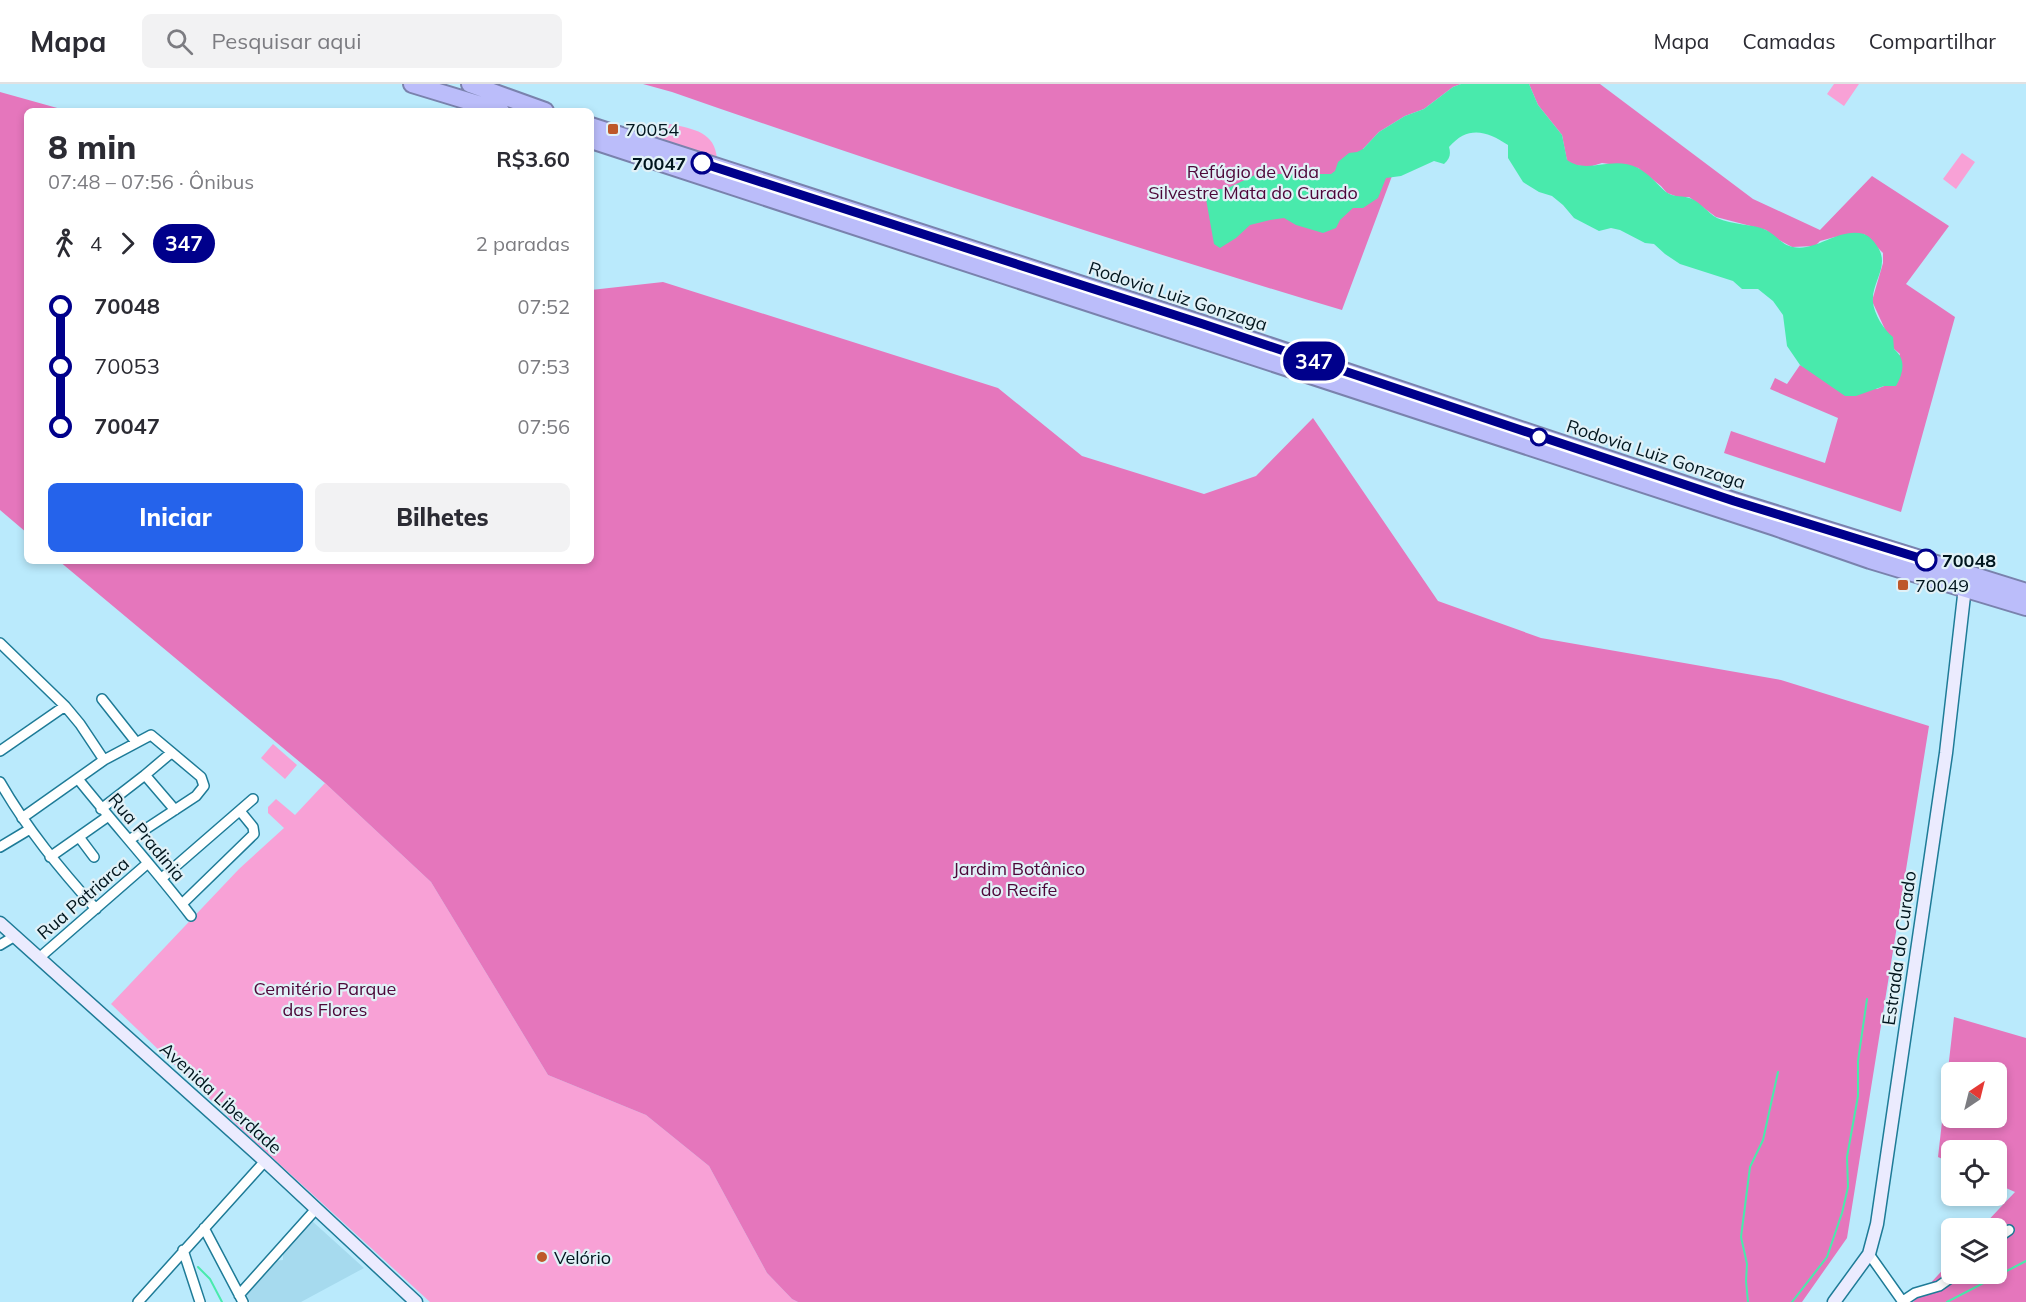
<!DOCTYPE html>
<html lang="pt">
<meta charset="utf-8">
<style>
:root{--surface:#fff;--page:#f2f2f3;--text:#2b2b33;--muted:#7c7c81;--line:#e1e1e2;--accent:#2563eb}
body{margin:0;font-family:Mulish,sans-serif;background:var(--page);color:var(--text);height:100vh;display:flex;flex-direction:column;font-size:22px;white-space:nowrap}
*{box-sizing:border-box;margin:0}
p{font-size:20px;color:var(--muted)}
.icon{flex:none;width:33px;height:33px;fill:none;stroke:currentColor;stroke-width:2;stroke-linecap:round;stroke-linejoin:round}
.map{position:relative;flex:1;overflow:hidden}
.details{position:absolute;left:24px;top:24px;width:570px;height:456px;display:flex;flex-direction:column;background:var(--surface);border-radius:9px;box-shadow:0 3px 9px #0003}
.details>*{flex:none}
.badge{padding:0 12px;border-radius:20px;font-size:21px;line-height:39px}
.needle{width:39px;rotate:35deg}
.tools{position:absolute;left:1941px;top:978px;display:grid;gap:12px}
.tools a{display:grid;place-items:center;width:66px;height:66px;border-radius:9px;background:var(--surface);box-shadow:0 3px 9px #0003;font-size:30px}
.map>.badge{position:absolute;translate:-50% -50%;box-shadow:0 0 0 3px #fff}
.legs{display:flex;align-items:center;gap:9px;height:66px;padding:0 24px;font-size:20px}
.legs p{margin-inline-start:auto}
.headline{display:flex;align-items:center;justify-content:space-between;height:102px;padding:0 24px}
h1{font-size:33px;font-weight:800;line-height:45px}
.primary-button{display:flex;gap:12px;margin-top:auto;padding:12px 24px}
.primary-button a{flex:1;height:69px;border-radius:9px;background:var(--accent);color:#fff;font-size:24px;font-weight:800;line-height:69px;text-align:center}
.primary-button a+a{background:var(--page);color:var(--text)}
ul{padding:0 24px;list-style:none}
li{display:flex;align-items:center;gap:21px;height:60px;font-size:22px}
li i{display:grid;place-items:center;width:9px;height:100%;margin:0 8px;background:currentColor}
li i::after{content:'';width:15px;height:15px;margin:-8px;border:4px solid;border-radius:50%;background:var(--surface)}
li p{margin-inline-start:auto}
li:first-child i{background:linear-gradient(#0000 50%,currentColor 0)}
li:last-child i{background:linear-gradient(currentColor 50%,#0000 0)}
header{display:flex;align-items:center;gap:36px;box-sizing:border-box;height:84px;padding:0 30px;background:var(--surface);border-bottom:2px solid var(--line)}
header strong{font-size:28px}
nav{display:flex;gap:33px;margin-inline-start:auto;font-size:21px}
.search{width:420px;height:54px;background:var(--page);display:flex;align-items:center;gap:15px;box-sizing:border-box;padding:0 21px;border-radius:9px;color:var(--muted);font-size:22px}
.map>svg:first-child{display:block}
</style>
<header>
<strong>Mapa</strong>
<div class="search"><svg class="icon" aria-label="search" viewBox="0 0 24 24"><circle cx="10" cy="10" r="6"/><path d="M15 15l6 6"/></svg>Pesquisar aqui</div>
<nav><a>Mapa</a><a>Camadas</a><a>Compartilhar</a></nav>
</header>
<div class="map">
<svg width="2026" height="1218" viewBox="0 0 2026 1218">
<rect width="100%" height="100%" fill="#baeafc"/>
<path fill="#a6daee" d="M312,1137L364,1184L301,1218H250L245,1208L274,1177L283,1176V1167Z"/>
<path fill="#f8a1d6" d="M1834,0H1859L1844,22L1827,10Z
M670,40C694,45 715,48 717,75L650,55L655,50Z
M1962,69L1975,78L1956,105L1943,95Z
M273,660L297,681L285,695L261,674Z
M325,699L431,798L548,991L646,1031L709,1082L767,1189L792,1215L798,1218H430L238,1042L111,920L239,785L284,744L268,729V723L276,715L295,731Z"/>
<path fill="#e576bc" fill-rule="evenodd" d="M643,0H1461L1453,3L1424,25L1405,32L1379,48L1363,65L1392,92L1342,226C1117,159 894,85 672,8Z
M1529,0H1600L1753,115L1820,146L1872,92L1949,142L1906,200L1955,233L1901,428L1724,369L1731,347L1825,379L1838,334L1770,305L1775,294L1787,300L1800,281L1811,287L1877,305L1884,302L1900,270L1894,265L1872,217L1883,179V169L1864,150L1835,153L1820,157L1815,162L1792,163L1777,155L1766,146L1716,133L1689,113H1678L1667,109L1661,102L1638,84L1602,79L1589,83L1574,81L1567,77L1562,51L1538,21Z
M0,8L68,27H27V449L0,426Z
M663,198L998,304L1082,372L1204,410L1256,392L1313,334L1438,517L1541,554L1781,596L1929,642L1847,1154L1802,1218H798L792,1215L767,1189L709,1082L646,1031L548,991L431,798L325,699L59,477H591V206Z
M1954,933L2026,954V1218H1913L1951,1177L1952,1190H1996V1144H1981L2015,1108L1997,1100L1996,1066H1952L1951,1079L1938,1073ZM1952,988H1996V1034H1952Z"/>
<path fill="#49eaac" d="M1461,0H1529L1538,21L1562,51L1567,76C1587,91 1612,71 1638,84C1649,90 1657,100 1666,108C1673,114 1684,111 1692,115C1701,119 1708,129 1717,134C1732,141 1754,140 1766,146C1776,151 1782,161 1793,163C1817,168 1838,143 1864,150C1869,152 1874,157 1877,162C1891,182 1871,198 1873,218C1874,230 1884,246 1893,253L1894,265C1906,275 1904,288 1896,302H1884L1856,312H1845L1800,281L1787,262L1783,231L1773,217L1758,205H1742L1733,197L1680,180L1665,170L1654,160L1645,159L1620,146L1611,144L1599,147L1574,134L1563,121L1552,112L1539,108L1523,98L1508,74V61C1487,47 1468,41 1449,63C1451,70 1450,75 1444,80L1434,77L1401,92L1386,94L1378,114L1363,124H1353L1340,136L1336,144L1323,149L1296,141L1284,134L1270,136L1250,141L1236,154L1220,164L1214,160L1206,115L1209,109L1213,105H1226L1257,90H1331L1335,87L1338,78L1349,69L1357,68L1363,65L1379,48L1405,32L1424,25L1453,3Z"/>
<g fill="none" stroke-linecap="round" stroke-linejoin="round">
<path stroke="#49eaac" stroke-width="2" d="M198,1183L210,1195L222,1218
M1748,1218L1746,1197L1747,1180L1741,1153L1750,1083L1763,1056L1778,988
M1792,1218L1827,1173L1842,1129L1848,1103L1847,1073L1858,1012V977L1867,915
M1947,1218L2026,1177"/>
<defs>
<path id="street" d="M0,559L65,622L80,640L104,676
M102,615L136,658
M0,667L65,622
M145,691L175,726
M78,695C115,741 155,785 191,832
M0,698C27,745 60,785 96,825
M101,725L145,691L171,669
M22,734L104,676L151,651L201,693L204,702L196,712L129,756
M79,753L94,773
M0,763L30,745
M50,773L107,733
M162,794L253,715
M182,820L254,750L253,743L240,727
M0,861L15,852
M39,874L148,779
M204,1144L243,1218
M1996,1155L2009,1146
M183,1166L200,1218
M1869,1170L1903,1218
M239,1211L316,1125
M1903,1217L1915,1209L1939,1202L1956,1190
M138,1218L265,1077"/>
<path id="secondary" d="M0,839L265,1077L416,1218
M1834,1218L1869,1170L1877,1140L1946,669L1965,503"/>
<path id="highway" d="M412,0L501,27
M470,0L545,27
M591,42L1203,240L1734,417L2026,508
M591,56L1775,443L1870,476L2026,523"/>
</defs>
<use href="#street" stroke="#1e7b97" stroke-width="12"/>
<use href="#secondary" stroke="#1e7b97" stroke-width="15"/>
<use href="#highway" stroke="#7a82ad" stroke-width="20"/>
<use href="#street" stroke="#fff" stroke-width="9"/>
<use href="#secondary" stroke="#ebebfe" stroke-width="12"/>
<use href="#highway" stroke="#bbbdfa" stroke-width="16"/>
</g>
<g fill="none" stroke-linecap="round" stroke-linejoin="round">
<defs>
<path id="line-1" d="M702,79L1203,240L1734,417L1926,476"/>
</defs>
<use href="#line-1" stroke="#fff" stroke-width="14"/>
<use href="#line-1" stroke="#00008b" stroke-width="9"/>
</g>
<g fill="#be5829" stroke="#e1f1f7" stroke-width="2">
<rect x="607" y="39" width="12" height="12" rx="3"/>
<rect x="1897" y="495" width="12" height="12" rx="3"/>
<circle cx="542" cy="1173" r="6"/>
</g>
<g fill="#fff" stroke="#00008b" stroke-width="3">
<circle cx="702" cy="79" r="10"/>
<circle cx="1539" cy="353" r="8"/>
<circle cx="1926" cy="476" r="10"/>
</g>
<g text-anchor="middle" dominant-baseline="central" stroke-width="4.5" stroke-linejoin="round" paint-order="stroke">
<g font-size="18" fill="#00151d" stroke="#e1f1f7" text-anchor="start">
<text x="625" y="45">70054</text>
<text x="1915" y="501">70049</text>
<text x="554" y="1173">Velório</text>
</g>
<g font-size="18" font-weight="bold" fill="#00151d" stroke="#e1f1f7" text-anchor="end">
<text x="686" y="79">70047</text>
<text x="1942" y="476" text-anchor="start">70048</text>
</g>
<g font-size="18" fill="#4d0739" stroke="#e1f1f7">
<text x="1253" y="87">Refúgio de Vida<tspan x="1253" dy="21">Silvestre Mata do Curado</tspan></text>
<text x="1019" y="784">Jardim Botânico<tspan x="1019" dy="21">do Recife</tspan></text>
<text x="325" y="904">Cemitério Parque<tspan x="325" dy="21">das Flores</tspan></text>
</g>
<g font-size="18" fill="#00151d" stroke="#e1f1f7">
<text transform="translate(1178 212) rotate(18)">Rodovia Luiz Gonzaga</text>
<text transform="translate(1656 370) rotate(18)">Rodovia Luiz Gonzaga</text>
<text transform="translate(147 753) rotate(50)">Rua Pradinia</text>
<text transform="translate(83 814) rotate(-41)">Rua Patriarca</text>
<text transform="translate(1899 864) rotate(-82)">Estrada do Curado</text>
<text transform="translate(221 1014) rotate(42)">Avenida Liberdade</text>
</g>
</g>
</svg>
<div class="tools">
<a><svg class="needle" viewBox="-14 -14 28 28"><path d="M0-13l5 13h-10z" fill="#e53935"/><path d="M0 13l5-13h-10z" fill="#7c7c81"/></svg></a>
<a><svg class="icon" aria-label="locate" viewBox="0 0 24 24"><circle cx="12" cy="12" r="6"/><path d="M12 2v4M12 18v4M2 12h4M18 12h4"/></svg></a>
<a><svg class="icon" aria-label="layers" viewBox="0 0 24 24"><path d="M12 4l9 5-9 5-9-5zM3 14l9 5 9-5"/></svg></a>
</div>
<b class="badge" style="left:1314px;top:277px;background:#00008b;color:#fff">347</b>
<section class="details">
<div class="headline"><div><h1>8 min</h1><p>07:48 – 07:56 · Ônibus</p></div><b>R$3.60</b></div>
<div class="legs"><svg class="icon" aria-label="walk" viewBox="0 0 24 24"><circle cx="13" cy="4" r="2"/><path d="M13 8l-2 6 4 7M11 14l-3 7M7 12l3-4h3l4 4"/></svg>4<svg class="icon" aria-label="forward" viewBox="0 0 24 24"><path d="M9 5l7 7-7 7"/></svg><b class="badge" style="background:#00008b;color:#fff">347</b><p>2 paradas</p></div>
<ul>
<li><i style="color:#00008b"></i><b>70048</b><p>07:52</p></li>
<li><i style="color:#00008b"></i><span>70053</span><p>07:53</p></li>
<li><i style="color:#00008b"></i><b>70047</b><p>07:56</p></li>
</ul>
<div class="primary-button"><a>Iniciar</a><a>Bilhetes</a></div>
</section>
</div>
